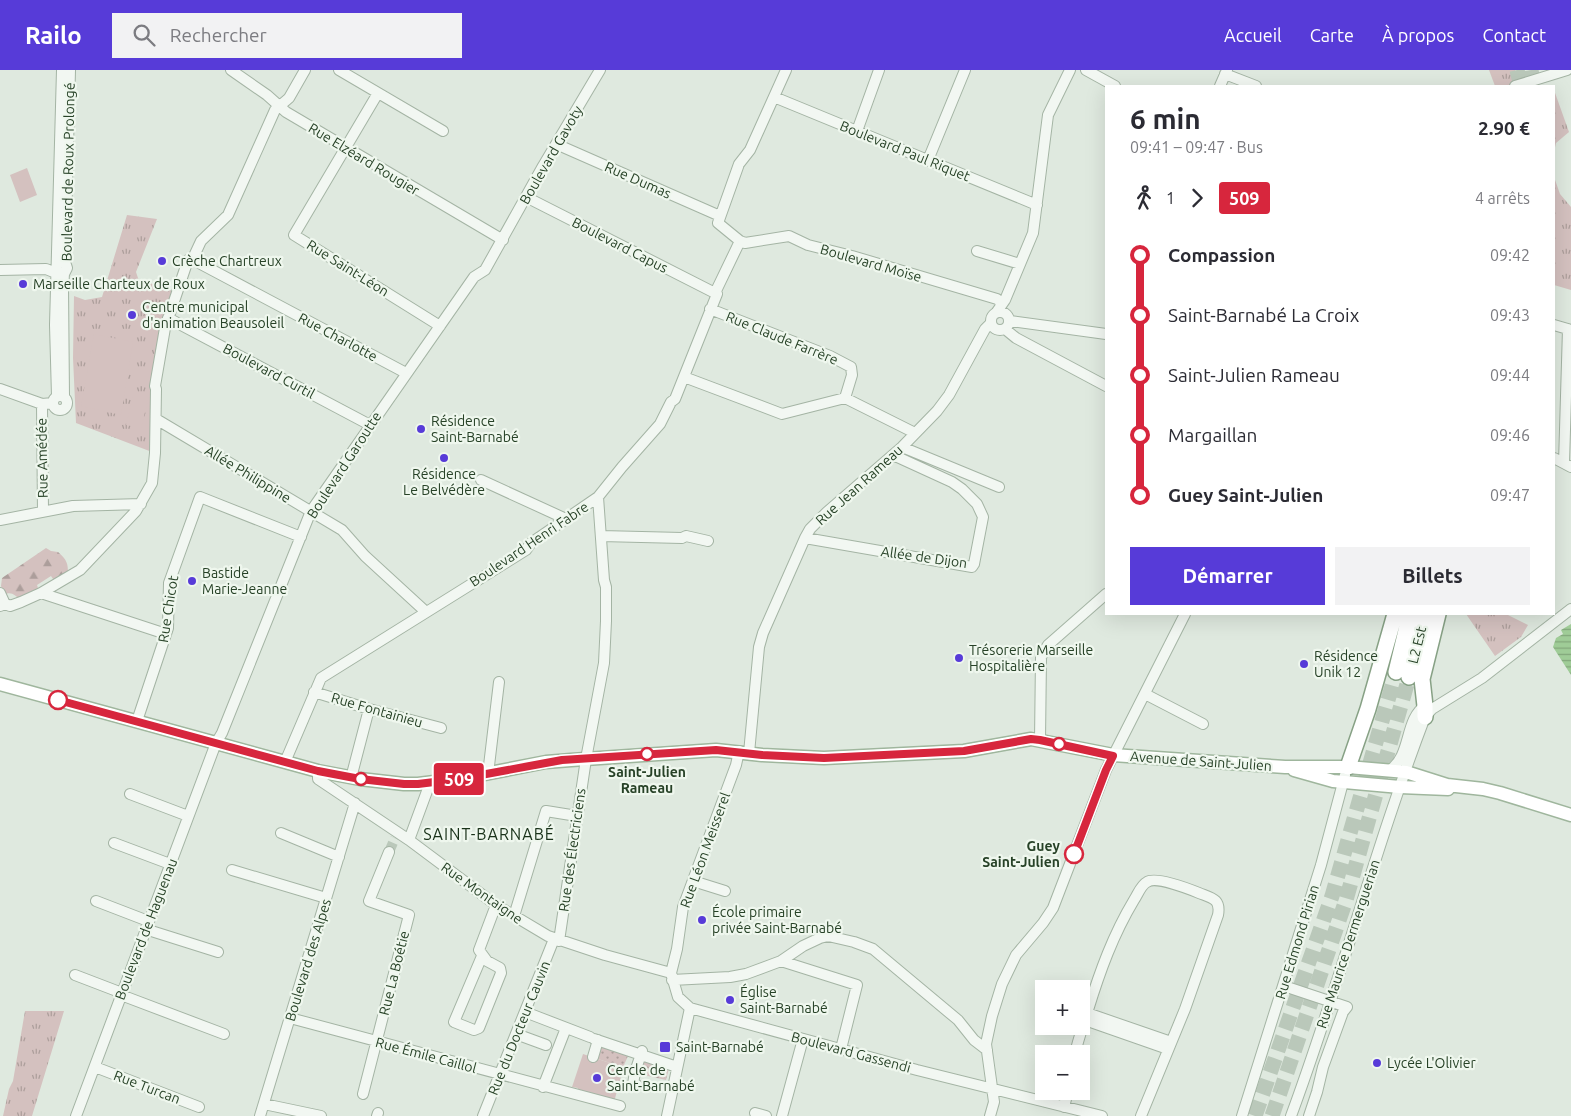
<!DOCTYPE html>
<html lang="fr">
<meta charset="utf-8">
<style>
:root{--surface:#fff;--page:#f2f2f3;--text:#2b2b33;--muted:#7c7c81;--accent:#573bd8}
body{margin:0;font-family:Ubuntu,sans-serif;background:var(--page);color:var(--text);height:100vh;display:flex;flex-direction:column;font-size:19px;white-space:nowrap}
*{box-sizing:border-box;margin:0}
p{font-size:16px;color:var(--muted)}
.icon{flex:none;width:28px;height:28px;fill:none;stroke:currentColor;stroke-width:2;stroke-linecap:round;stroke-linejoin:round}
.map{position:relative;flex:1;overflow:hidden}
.side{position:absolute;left:1105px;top:15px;width:450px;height:530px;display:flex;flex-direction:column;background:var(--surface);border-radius:0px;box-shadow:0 5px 20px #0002}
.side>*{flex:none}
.badge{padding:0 10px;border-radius:4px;font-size:18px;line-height:32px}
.tools{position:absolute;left:1035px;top:910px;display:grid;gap:10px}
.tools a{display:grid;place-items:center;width:55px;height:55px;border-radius:0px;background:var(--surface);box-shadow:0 5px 20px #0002;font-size:25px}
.map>.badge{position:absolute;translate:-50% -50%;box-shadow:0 0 0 2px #fff}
.legs{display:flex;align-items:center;gap:8px;height:55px;padding:0 25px;font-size:16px}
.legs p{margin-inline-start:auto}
.overview{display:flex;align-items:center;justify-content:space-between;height:85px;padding:0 25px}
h1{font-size:28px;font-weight:600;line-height:38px}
.cta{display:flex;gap:10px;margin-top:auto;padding:10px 25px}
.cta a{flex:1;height:58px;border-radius:0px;background:var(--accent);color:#fff;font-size:20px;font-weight:600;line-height:58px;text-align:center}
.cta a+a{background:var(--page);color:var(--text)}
ul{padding:0 25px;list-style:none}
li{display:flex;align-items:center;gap:18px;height:60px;font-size:19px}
li i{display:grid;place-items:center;width:8px;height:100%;margin:0 6px;background:currentColor}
li i::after{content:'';width:12px;height:12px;margin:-6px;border:4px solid;border-radius:50%;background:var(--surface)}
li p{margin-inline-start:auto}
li:first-child i{background:linear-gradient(#0000 50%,currentColor 0)}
li:last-child i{background:linear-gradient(currentColor 50%,#0000 0)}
header{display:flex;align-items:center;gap:30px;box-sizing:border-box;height:70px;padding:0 25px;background:var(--accent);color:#fff}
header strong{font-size:24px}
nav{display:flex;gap:28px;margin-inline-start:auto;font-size:18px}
.search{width:350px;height:45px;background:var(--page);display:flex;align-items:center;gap:12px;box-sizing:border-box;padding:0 18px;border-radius:0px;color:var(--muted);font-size:19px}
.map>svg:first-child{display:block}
</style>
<header>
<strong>Railo</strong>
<div class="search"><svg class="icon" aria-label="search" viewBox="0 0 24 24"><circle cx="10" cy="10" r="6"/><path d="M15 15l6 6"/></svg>Rechercher</div>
<nav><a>Accueil</a><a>Carte</a><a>À propos</a><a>Contact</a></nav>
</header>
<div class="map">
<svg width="1571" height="1046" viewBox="0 0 1571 1046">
<defs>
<pattern id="grass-dots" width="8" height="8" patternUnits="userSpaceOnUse" patternTransform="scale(1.25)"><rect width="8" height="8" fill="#d4c1bf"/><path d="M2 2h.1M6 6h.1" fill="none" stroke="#ac9e9b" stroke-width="1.8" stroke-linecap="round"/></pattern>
<pattern id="forest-firs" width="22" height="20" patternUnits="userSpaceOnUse" patternTransform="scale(1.25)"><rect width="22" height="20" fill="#d4c1bf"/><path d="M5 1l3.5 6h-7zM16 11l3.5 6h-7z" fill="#ac9e9b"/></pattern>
<pattern id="park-tufts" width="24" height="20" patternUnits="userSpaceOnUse" patternTransform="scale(1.25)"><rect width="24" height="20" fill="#d4c1bf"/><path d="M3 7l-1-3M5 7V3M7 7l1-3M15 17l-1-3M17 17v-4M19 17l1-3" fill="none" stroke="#ac9e9b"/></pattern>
<pattern id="water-rules" width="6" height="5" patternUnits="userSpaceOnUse" patternTransform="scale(1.25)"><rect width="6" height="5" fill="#9fcc97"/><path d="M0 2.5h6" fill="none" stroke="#82a77b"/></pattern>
</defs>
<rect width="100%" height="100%" fill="#dfe9df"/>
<path fill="url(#grass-dots)" d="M600,973L636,986L635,988L628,986L624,995L632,998L631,1000L595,988Z
M647,991L669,998L666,1010L639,1004L640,994Z"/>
<path fill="url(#forest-firs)" d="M46,478L51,481L58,482C67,490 68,493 68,504L55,512L51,506L37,515L39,521L20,530C15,525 11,521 4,525L1,516L2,508Z"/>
<path fill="url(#park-tufts)" d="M1489,0H1515L1520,16H1495Z
M1554,20L1569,62L1556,73L1554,82Z
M1554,107L1560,124L1571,137V220L1554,215Z
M127,145L157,149L136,202L139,211L153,214L172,221L167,238L152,382L76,353L73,288L74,226L85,230L102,227Z
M1466,544H1506L1528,555L1521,567L1495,586Z
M25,941H64L32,1046H3L9,1019L13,1011Z"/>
<path fill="#d4c1bf" d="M27,98L37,125L20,132L10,105Z
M94,264L133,272L121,345L81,336Z
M133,327L148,330L141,358L126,355Z
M583,984L619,996L618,1000L622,1003L614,1032L577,1022L578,1018L572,1017Z"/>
<path fill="url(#water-rules)" d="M1571,554V605L1553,577L1556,568L1563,564L1561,560Z"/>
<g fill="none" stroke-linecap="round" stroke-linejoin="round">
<path stroke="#bac8ba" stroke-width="10" stroke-dasharray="10 5" stroke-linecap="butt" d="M389,782L395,768"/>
<path stroke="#bac8ba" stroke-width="15" stroke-dasharray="15 8" stroke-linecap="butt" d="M1517,0L1521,16
M1531,0L1534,16
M1255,1046L1332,826L1396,602
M1272,1046L1346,830L1409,607"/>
<defs>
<path id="minor" d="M231,0L267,25L286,42L503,170
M339,0L443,61
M1086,0L1115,16
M1225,4L1256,16
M1220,16L1227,0
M1515,16L1567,0
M378,23L294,165L440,256
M774,27L1037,135
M857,61L879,0
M556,74L720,146
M928,90L965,0
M526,127L715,223
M740,171L745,173L789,166L808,175L852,186L997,229L1001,233
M977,181L1020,194
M194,186L199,193L406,303
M0,200L46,199L61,205
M710,239L830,286L851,297L852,305L845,328
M991 251a9 9 0 1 1 18 0a9 9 0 1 1-18 0Z
M996,243L1005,230L1033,163L1048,45L1070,0
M168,248L370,355
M1010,251L1106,264
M1554,255L1571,260
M1005,259L1016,268L1106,316
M684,307L782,344L845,328L915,363
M0,319L42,334L53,333
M57,326L55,255L62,0
M53 333a7 7 0 1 1 14 0a7 7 0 1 1-14 0Z
M64,327L63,218L64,204L67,198L65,192L70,0
M42,334L43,442
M156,349L342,460L365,486L426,542
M902,377L999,417
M1554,388L1571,397
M1564,393L1568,259
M481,410L566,449
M0,450L73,436L141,434
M601,466L682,468L686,466L708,471
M805,468L972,497L974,494L983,447L977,434L962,419L952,412L893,385
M0,523L5,534
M41,523L166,564
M0,536L5,534L10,536L21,532L41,523L80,500L136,441L152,413L155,383L156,319L155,316L165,258L188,190L194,186L201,171L228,145L275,40L289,28L305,0
M314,622L369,639L441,658
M1145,624L1203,654
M137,651L168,558L169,513L200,427L301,467
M1040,670L1041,587L1048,575L1106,524
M739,681L736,695L683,837L677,879L671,903L678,927L690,938L917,1000L1102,1046
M749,683L759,577L763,563L805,468L810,459L827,442L902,377L937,341L949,325L985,259L991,253
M285,692L321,608L526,480L531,473L598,427L622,397L660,354L671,332L675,329L717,224L715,223L740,171L718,153L739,94L750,80L786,0
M1390,700C1412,685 1404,649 1426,635
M318,701V709L409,770L496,835L548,866L605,885L671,903
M488,704L499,612
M351,708L369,639
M130,724L188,746
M281,763L339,787
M409,770L430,713
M114,773L170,794
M232,800L326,828
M693,811L725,821
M96,831L148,851
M514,846L546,741L577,746
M145,859L218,882
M559,871L586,689L604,593L606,551V517L604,510L598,427
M482,886L454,952L474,960L479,958L501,903L500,898L487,891L479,880L496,835
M781,891L803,876L820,868L828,866L854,872L873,879L958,950L974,970L987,980
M75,905L122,923
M672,910L730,907L746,904L781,891L857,915L841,979
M1284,916L1347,937L1343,942L1323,997L1317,1022L1309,1046
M121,925L224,964
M525,942L590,967
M1087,943L1171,972
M290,948L620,1036
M1085,950L1168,979
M516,964L546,975
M594,969L677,997
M1075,984C1078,969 1084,954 1088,940C1100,901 1113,865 1134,830C1138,824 1141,815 1147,812C1156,806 1189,819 1199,823C1212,828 1221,829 1218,845L1185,939L1141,1046
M593,987L598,970
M95,997L199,1037
M637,1015L633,1014L635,1002L642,981
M543,1017L566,958
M363,1024L409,845L369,831L389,782
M264,1034L321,1046
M1064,1037L1068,1021
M755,1043L766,1046
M76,1046L216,673L222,663L311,441L474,207L485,200L543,96L600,0
M260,1046L355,733
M377,1046L378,1043
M483,1046L554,869
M667,1046L690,938
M782,1046L803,969
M990,1046L994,1032L986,974L992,946L1002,914L1016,885L1043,853L1053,838L1106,700L1185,544
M1242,1046L1321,795L1345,705
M1291,1046C1340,914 1375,778 1425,647L1432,639L1482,608L1571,539"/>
<path id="major" d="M0,614L318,701L360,709L404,714H418L459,709L546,692L571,690L716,680L762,685L824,688L964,681L1031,669L1113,685L1285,697H1348L1406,702L1447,715L1483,719L1500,723L1571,745
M1294,700L1333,711L1400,717L1448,719"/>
<path id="highway" d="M1396,602L1410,544
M1409,607L1425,544
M1425,647V636L1422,609L1438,544
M1348,697L1368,639L1395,544"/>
</defs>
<use href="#minor" stroke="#a4b4a4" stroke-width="12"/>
<use href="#major" stroke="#9fb69d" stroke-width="15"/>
<use href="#highway" stroke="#87a185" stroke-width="18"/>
<use href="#minor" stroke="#f2f7f2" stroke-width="10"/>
<use href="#major" stroke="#fff" stroke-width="12"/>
<use href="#highway" stroke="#fff" stroke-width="15"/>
</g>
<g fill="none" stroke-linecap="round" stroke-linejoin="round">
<defs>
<path id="line-1" d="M58,630L318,701L360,709L404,714H418L459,709L562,690L716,680L762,685L824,688L964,681L1031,669L1040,670L1113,686L1106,700L1074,784"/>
</defs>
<use href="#line-1" stroke="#fff" stroke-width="11"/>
<use href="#line-1" stroke="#d7263d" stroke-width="8"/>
</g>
<g fill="#573bd8" stroke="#eff7ee" stroke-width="2">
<circle cx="162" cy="191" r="5"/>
<circle cx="23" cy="214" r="5"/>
<circle cx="132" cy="245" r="5"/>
<circle cx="421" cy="359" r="5"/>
<circle cx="444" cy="388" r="5"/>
<circle cx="192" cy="511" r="5"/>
<circle cx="959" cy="588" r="5"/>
<circle cx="1304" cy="594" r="5"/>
<circle cx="702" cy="850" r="5"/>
<circle cx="730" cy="930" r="5"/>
<rect x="659" y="971" width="12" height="12" rx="2.5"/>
<circle cx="1377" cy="993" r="5"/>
<circle cx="597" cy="1008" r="5"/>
</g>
<g fill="#fff" stroke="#d7263d" stroke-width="2.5">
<circle cx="58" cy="630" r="9"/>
<circle cx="1059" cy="674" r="6"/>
<circle cx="647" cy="684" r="6"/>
<circle cx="361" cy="709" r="6"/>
<circle cx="1074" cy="784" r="9"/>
</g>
<g text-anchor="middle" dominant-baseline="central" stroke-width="4.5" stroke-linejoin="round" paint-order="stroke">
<g font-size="14" fill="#274227" stroke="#eff7ee">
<text transform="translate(905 81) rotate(22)">Boulevard Paul Riquet</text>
<text transform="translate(551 85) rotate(-60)">Boulevard Gavoty</text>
<text transform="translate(364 89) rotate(31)">Rue Elzéard Rougier</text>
<text transform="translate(68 102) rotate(-89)">Boulevard de Roux Prolongé</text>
<text transform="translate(638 110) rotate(24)">Rue Dumas</text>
<text transform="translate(620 175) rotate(27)">Boulevard Capus</text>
<text transform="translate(871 193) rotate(16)">Boulevard Moïse</text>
<text transform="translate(348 198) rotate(32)">Rue Saint-Léon</text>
<text transform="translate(338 267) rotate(28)">Rue Charlotte</text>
<text transform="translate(782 268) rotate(22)">Rue Claude Farrère</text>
<text transform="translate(269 301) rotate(28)">Boulevard Curtil</text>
<text transform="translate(42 388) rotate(-91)">Rue Amédée</text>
<text transform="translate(344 395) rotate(-57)">Boulevard Garoutte</text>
<text transform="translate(248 404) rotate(31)">Allée Philippine</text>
<text transform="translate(859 415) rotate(-42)">Rue Jean Rameau</text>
<text transform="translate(529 474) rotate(-34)">Boulevard Henri Fabre</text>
<text transform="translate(924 487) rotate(8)">Allée de Dijon</text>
<text transform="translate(168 539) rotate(-81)">Rue Chicot</text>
<text transform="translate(1417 575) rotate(-76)">L2 Est</text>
<text transform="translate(377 640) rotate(16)">Rue Fontainieu</text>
<text transform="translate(1201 691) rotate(4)">Avenue de Saint-Julien</text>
<text transform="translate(572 780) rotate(-82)">Rue des Électriciens</text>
<text transform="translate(705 780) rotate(-70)">Rue Léon Meisserel</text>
<text transform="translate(482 823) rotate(35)">Rue Montaigne</text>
<text transform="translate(146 859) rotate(-69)">Boulevard de Haguenau</text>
<text transform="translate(1297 872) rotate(-73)">Rue Edmond Pirian</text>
<text transform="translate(1348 874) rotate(-72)">Rue Maurice Dermerguerian</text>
<text transform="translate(308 890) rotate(-73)">Boulevard des Alpes</text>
<text transform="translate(394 903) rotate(-76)">Rue La Boétie</text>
<text transform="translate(519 958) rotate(-68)">Rue du Docteur Cauvin</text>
<text transform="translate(851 982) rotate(15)">Boulevard Gassendi</text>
<text transform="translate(426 985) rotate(15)">Rue Émile Caillol</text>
<text transform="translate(147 1017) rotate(21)">Rue Turcan</text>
</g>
<g font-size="14" fill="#274227" stroke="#eff7ee" text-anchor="start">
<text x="172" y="191">Crèche Chartreux</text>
<text x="33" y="214">Marseille Charteux de Roux</text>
<text x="142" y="237">Centre municipal<tspan x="142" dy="16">d'animation Beausoleil</tspan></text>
<text x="431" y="351">Résidence<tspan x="431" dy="16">Saint-Barnabé</tspan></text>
<text x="444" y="404" text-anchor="middle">Résidence<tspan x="444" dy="16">Le Belvédère</tspan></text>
<text x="202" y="503">Bastide<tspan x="202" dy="16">Marie-Jeanne</tspan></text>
<text x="969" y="580">Trésorerie Marseille<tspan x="969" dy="16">Hospitalière</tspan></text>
<text x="1314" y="586">Résidence<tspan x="1314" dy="16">Unik 12</tspan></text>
<text x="712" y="842">École primaire<tspan x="712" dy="16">privée Saint-Barnabé</tspan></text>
<text x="740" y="922">Église<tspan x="740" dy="16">Saint-Barnabé</tspan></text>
<text x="676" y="977">Saint-Barnabé</text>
<text x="1387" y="993">Lycée L'Olivier</text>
<text x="607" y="1000">Cercle de<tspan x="607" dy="16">Saint-Barnabé</tspan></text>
</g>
<g font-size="14" font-weight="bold" fill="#274227" stroke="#eff7ee">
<text x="647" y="702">Saint-Julien<tspan x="647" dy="16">Rameau</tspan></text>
<text x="1060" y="776" text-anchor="end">Guey<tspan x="1060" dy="16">Saint-Julien</tspan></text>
</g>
<g font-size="16" letter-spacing="1" fill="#193219" stroke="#eff7ee">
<text x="489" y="764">SAINT-BARNABÉ</text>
</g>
</g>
</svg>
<div class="tools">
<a>+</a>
<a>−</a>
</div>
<b class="badge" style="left:459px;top:709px;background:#d7263d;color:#fff">509</b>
<section class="side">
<div class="overview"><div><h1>6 min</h1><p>09:41 – 09:47 · Bus</p></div><b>2.90 €</b></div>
<div class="legs"><svg class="icon" aria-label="walk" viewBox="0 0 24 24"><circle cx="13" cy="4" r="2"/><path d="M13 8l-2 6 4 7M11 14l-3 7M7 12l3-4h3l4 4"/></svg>1<svg class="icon" aria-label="forward" viewBox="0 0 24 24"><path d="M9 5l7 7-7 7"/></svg><b class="badge" style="background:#d7263d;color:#fff">509</b><p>4 arrêts</p></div>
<ul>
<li><i style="color:#d7263d"></i><b>Compassion</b><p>09:42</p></li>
<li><i style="color:#d7263d"></i><span>Saint-Barnabé La Croix</span><p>09:43</p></li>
<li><i style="color:#d7263d"></i><span>Saint-Julien Rameau</span><p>09:44</p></li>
<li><i style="color:#d7263d"></i><span>Margaillan</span><p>09:46</p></li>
<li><i style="color:#d7263d"></i><b>Guey Saint-Julien</b><p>09:47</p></li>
</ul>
<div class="cta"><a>Démarrer</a><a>Billets</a></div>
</section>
</div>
